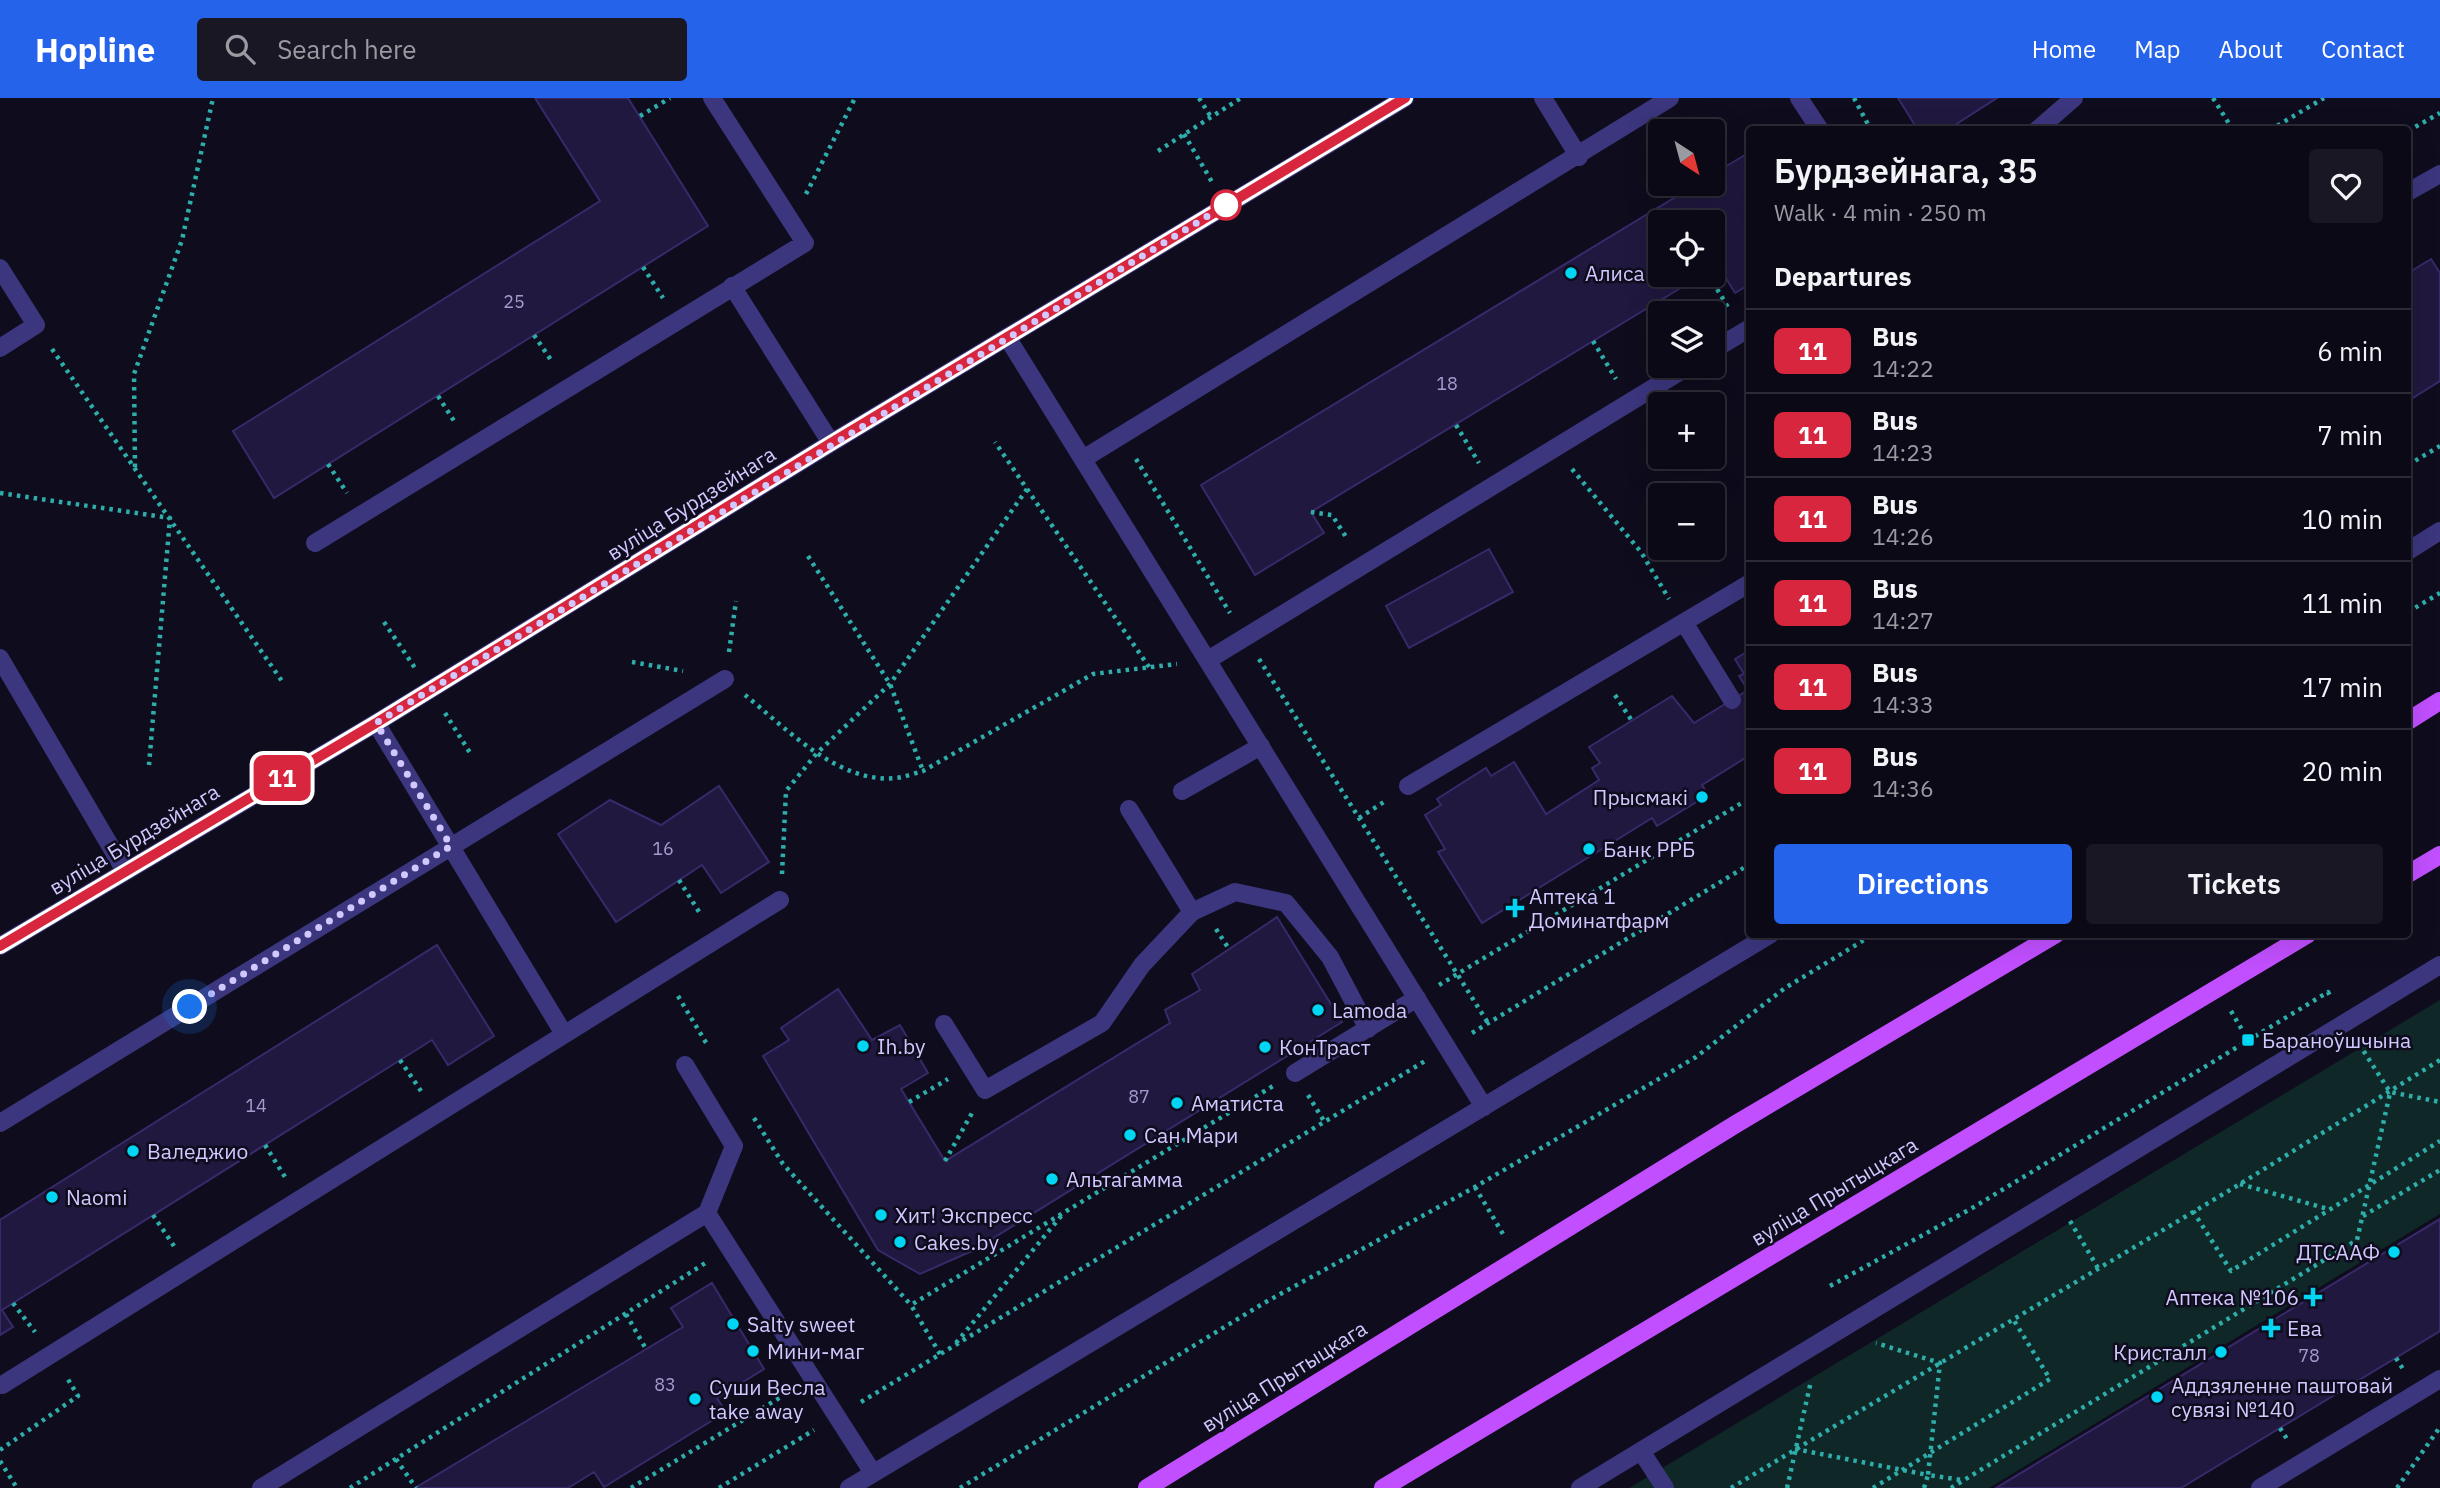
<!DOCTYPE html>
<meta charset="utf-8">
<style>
:root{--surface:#0b0916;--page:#191723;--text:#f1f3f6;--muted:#9a9aa1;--line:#2b2a35;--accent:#2563eb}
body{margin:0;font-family:"IBM Plex Sans",sans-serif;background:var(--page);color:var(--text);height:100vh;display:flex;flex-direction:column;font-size:26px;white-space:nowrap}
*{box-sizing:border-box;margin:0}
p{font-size:23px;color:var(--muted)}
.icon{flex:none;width:38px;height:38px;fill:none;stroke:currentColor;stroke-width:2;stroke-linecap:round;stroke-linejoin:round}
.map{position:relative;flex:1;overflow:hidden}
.drawer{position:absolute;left:1746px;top:28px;width:665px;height:812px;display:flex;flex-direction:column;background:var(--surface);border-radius:7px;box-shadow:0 7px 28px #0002,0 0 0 2px var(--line)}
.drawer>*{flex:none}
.badge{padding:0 14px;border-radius:10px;font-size:24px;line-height:46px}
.needle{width:46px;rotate:144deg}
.controls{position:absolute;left:1648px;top:21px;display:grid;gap:14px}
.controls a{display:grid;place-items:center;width:77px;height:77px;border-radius:7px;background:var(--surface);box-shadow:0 7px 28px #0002,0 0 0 2px var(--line);font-size:35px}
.you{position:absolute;width:35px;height:35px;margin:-18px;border:5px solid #fff;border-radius:50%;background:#1a73e8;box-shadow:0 0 0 10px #1a73e833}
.map>.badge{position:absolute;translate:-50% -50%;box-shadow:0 0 0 4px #fff}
h2{padding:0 28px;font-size:26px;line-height:63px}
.round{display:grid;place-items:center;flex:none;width:74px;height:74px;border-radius:7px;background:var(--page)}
.summary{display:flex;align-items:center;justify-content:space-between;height:119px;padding:0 28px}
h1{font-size:33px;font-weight:600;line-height:52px}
.cta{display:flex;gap:14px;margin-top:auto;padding:14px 28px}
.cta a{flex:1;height:80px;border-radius:7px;background:var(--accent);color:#fff;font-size:28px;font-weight:600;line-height:80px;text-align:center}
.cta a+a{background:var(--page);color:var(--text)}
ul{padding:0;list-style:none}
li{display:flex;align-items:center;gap:21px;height:84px;padding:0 28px;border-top:2px solid var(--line)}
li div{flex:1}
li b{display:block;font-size:26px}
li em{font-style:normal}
li .badge{min-width:77px;font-weight:700;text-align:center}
header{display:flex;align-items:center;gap:42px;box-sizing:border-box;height:98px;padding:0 35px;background:var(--accent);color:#fff}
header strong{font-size:33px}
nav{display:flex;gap:38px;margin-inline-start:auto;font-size:24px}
.search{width:490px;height:63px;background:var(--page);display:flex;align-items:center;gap:18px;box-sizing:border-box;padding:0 24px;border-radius:7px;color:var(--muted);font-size:26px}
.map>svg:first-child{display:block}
</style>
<header>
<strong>Hopline</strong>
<div class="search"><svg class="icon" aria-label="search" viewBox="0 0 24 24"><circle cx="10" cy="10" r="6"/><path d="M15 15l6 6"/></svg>Search here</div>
<nav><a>Home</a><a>Map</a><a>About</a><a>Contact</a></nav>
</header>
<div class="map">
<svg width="2440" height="1390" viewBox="0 0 2440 1390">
<rect width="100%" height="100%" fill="#0f0c1d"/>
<path fill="#0f2727" d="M2440,902V1116L1989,1390H1629Z"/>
<path fill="#20183e" stroke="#382a6a" stroke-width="2" d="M535,0H628L708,128L274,400L233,333L600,103Z
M1898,0H1997L1947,32H1918Z
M1745,57L1750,64V186L1735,195L1718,167L1713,170V124H1661V177H1702L1311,414L1324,435L1255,477L1201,387L1697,86H1713V76Z
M2431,161L2440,175V283L2408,303V175Z
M1489,451L1513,494L1409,550L1386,508Z
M1750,552V657L1702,687L1708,697L1657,728L1652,720L1482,825L1438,754L1445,751L1425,717L1441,707L1437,701L1486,670L1491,678L1514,664L1546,716L1599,682L1592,670L1600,665L1589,649L1672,598L1694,625L1748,592L1739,578L1744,576L1735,561Z
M719,688L769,764L721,795L702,767L616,824L558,736L610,702L661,727Z
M1277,819L1342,924L974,1152L920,1176L878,1152L763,958L789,942L781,930L838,891L872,942L900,927L928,975L901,991L945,1063L1170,925L1165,912L1200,892L1192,876Z
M437,847L494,938L448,967L432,942L2,1212L13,1229L0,1237V1122Z
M2440,1121V1233L2181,1390H1996Z
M712,1185L764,1271L717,1300L726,1314L604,1389L594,1374L568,1390H415L683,1229L671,1210Z"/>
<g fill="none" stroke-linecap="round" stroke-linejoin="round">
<path stroke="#2daeaa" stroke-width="4.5" stroke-dasharray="3.5 5" stroke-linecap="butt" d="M1199,0L1211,19
M1854,0L1871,32
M2213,0L2233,32
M640,18L670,0
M2270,32L2324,0
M2408,33L2440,15
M1184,36L1212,84
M1158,53L1241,0
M806,96L855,0
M1718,167L1714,186L1729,211
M643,169L663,200
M534,237L553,265
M1593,243L1616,281
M52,251L284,586
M438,298L456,326
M1456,327L1479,365
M1136,361L1230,515
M328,366L347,395
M2408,367L2440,348
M135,369L134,276L182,142L213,0
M1572,371L1641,454L1669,501
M1027,391L1149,569
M0,395L170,420L149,667
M1311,414L1332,417L1348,442
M808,458L890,586L923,673
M2408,514L2440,495
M384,524L415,570
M729,554L736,503
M1259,561L1488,925
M632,564L683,573
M745,597C786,630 838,686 896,680C905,679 915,675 923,673L1093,576L1177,566
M1615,597L1632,623
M445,615L472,658
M1359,720L1387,702
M782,776L786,693L817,655L890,586L1027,391L995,344
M679,782L701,817
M1216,831L1229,851
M1439,887L1750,700
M678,898L708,948
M2231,913L2248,942
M1472,935L1750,766
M2359,946L2390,994L2440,1004
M400,962L421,993
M1308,997L1324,1023
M909,1004L948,981
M754,1020L783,1066L911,1207
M265,1047L285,1079
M945,1063L972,1015
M2240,1086L2328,1111
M1475,1089L1503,1136
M2193,1113L2231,1173L2440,1043
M153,1117L174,1148
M2363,1118L2440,1072
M2070,1123L2098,1170
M1830,1188L1974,1109L2328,894L2331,900
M13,1205L35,1234
M626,1216L646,1251
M956,1245L1062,1117
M940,1256L911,1207L1273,988
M2396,1260L2403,1271
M861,1304L1425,963
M2280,1330L2287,1341
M1795,1351L1928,1377L1940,1265L1876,1245
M0,1352L78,1298L66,1278
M396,1361L416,1390
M0,1363L17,1390
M350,1390L707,1164
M631,1390L789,1294
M719,1390L814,1332
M960,1390L1264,1205L1475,1089L1696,959L1785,890L1874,836
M1731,1390L2240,1086L2440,962
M1787,1390L1811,1283
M1873,1390L2050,1281L2013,1221
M1924,1390L1928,1377L1962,1382
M1951,1390L2357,1142L2390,995
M2397,1390L2440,1329"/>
<path stroke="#3b367d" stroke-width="18" d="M1543,0L1579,59
M1799,0L1820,32
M2037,32L2074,0
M2408,94L2440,76
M0,170L36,227L0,250
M732,188L831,345
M1007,239L1484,1009
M1713,252L1750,230
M1083,361L1670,0
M315,445L805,145L712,0
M2408,453L2440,433
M1685,526L1732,602
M0,560L125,773
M1208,562L1689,268
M376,625L564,936
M1408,688L1750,485
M1182,693L1261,648
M1129,711L1192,814
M944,926L985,992L1102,925L1142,867L1192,814L1235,794L1286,805L1330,859L1368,931
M1295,975L1417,900
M0,1025L725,581
M707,1115L873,1375
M2,1287L780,802
M1641,1353L1665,1390
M261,1390L707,1115L734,1048L685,967
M849,1390L1771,836
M1580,1390L2440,867
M2260,1390L2440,1281"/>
<path stroke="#3b367d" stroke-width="18" d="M0,848L376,625L831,345L1405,0"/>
<path stroke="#c14fff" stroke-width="18" d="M2408,623L2440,603
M2408,776L2440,757
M1147,1390L1736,1026L2056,836
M1383,1390L2308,836"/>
</g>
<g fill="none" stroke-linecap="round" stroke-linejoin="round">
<defs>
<path id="line" d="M0,848L376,625L831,345L1405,0"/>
</defs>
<use href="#line" stroke="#fff" stroke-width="16"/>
<use href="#line" stroke="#d7263d" stroke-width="10"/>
<path stroke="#d0c8ff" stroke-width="7" stroke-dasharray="0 12.6" d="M190,909L451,748L376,625L1226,107"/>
</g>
<circle fill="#fff" stroke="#d7263d" stroke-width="3.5" cx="1226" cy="107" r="14"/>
<g fill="#00d5f3" stroke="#0f0c1d" stroke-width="2.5">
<circle cx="1571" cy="175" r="7"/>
<circle cx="1702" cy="699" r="7"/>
<circle cx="1589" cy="751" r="7"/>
<path d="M1511.5 799.5h7v7h7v7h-7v7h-7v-7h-7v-7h7z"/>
<circle cx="1318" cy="912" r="7"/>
<rect x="2241" y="935" width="14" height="14" rx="3.5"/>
<circle cx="863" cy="948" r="7"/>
<circle cx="1265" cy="949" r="7"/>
<circle cx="1177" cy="1005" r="7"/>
<circle cx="1130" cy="1037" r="7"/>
<circle cx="133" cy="1053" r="7"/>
<circle cx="1052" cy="1081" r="7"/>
<circle cx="52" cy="1099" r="7"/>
<circle cx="881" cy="1117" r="7"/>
<circle cx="900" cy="1144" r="7"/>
<circle cx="2394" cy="1154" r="7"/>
<path d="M2309.5 1188.5h7v7h7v7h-7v7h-7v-7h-7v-7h7z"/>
<circle cx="733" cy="1226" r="7"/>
<path d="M2267.5 1219.5h7v7h7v7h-7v7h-7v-7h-7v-7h7z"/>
<circle cx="753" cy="1253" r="7"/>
<circle cx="2221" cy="1254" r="7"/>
<circle cx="2157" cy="1299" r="7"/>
<circle cx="695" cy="1301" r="7"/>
</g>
<g text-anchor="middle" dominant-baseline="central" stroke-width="5" stroke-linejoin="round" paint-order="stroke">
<g font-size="18" fill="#a49ccf">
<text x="514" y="203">25</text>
<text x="1447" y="285">18</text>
<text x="663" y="750">16</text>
<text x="1139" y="998">87</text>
<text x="256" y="1007">14</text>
<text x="2309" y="1257">78</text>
<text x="665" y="1286">83</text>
</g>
<g font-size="21" fill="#d0c8ff" stroke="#0f0c1d" text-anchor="start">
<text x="1585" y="175">Алиса</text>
<text x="1688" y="699" text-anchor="end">Прысмакі</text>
<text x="1603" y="751">Банк РРБ</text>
<text x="1529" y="798">Аптека 1<tspan x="1529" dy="24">Доминатфарм</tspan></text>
<text x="1332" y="912">Lamoda</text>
<text x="2262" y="942">Бараноўшчына</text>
<text x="877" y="948">Ih.by</text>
<text x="1279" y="949">КонТраст</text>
<text x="1191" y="1005">Аматиста</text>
<text x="1144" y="1037">Сан Мари</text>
<text x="147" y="1053">Валеджио</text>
<text x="1066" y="1081">Альтагамма</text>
<text x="66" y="1099">Naomi</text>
<text x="895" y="1117">Хит! Экспресс</text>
<text x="914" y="1144">Cakes.by</text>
<text x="2380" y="1154" text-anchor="end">ДТСААФ</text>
<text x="2299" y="1199" text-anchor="end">Аптека №106</text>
<text x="747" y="1226">Salty sweet</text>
<text x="2287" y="1230">Ева</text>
<text x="767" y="1253">Мини-маг</text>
<text x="2207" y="1254" text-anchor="end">Кристалл</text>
<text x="2171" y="1287">Аддзяленне паштовай<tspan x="2171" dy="24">сувязі №140</tspan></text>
<text x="709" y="1289">Суши Весла<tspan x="709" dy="24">take away</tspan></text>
</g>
<g font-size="21" fill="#d0c8ff" stroke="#0f0c1d">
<text transform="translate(691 405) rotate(-32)">вуліца Бурдзейнага</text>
<text transform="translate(134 741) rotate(-31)">вуліца Бурдзейнага</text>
<text transform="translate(1834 1093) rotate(-31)">вуліца Прытыцкага</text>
<text transform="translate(1284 1278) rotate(-32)">вуліца Прытыцкага</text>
</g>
</g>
</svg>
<div class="controls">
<a><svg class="needle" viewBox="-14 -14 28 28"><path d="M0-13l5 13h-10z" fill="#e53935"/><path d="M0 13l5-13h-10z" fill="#9a9aa1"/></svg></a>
<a><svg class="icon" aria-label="locate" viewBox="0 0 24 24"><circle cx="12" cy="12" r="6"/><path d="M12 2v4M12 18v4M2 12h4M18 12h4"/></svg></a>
<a><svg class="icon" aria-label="layers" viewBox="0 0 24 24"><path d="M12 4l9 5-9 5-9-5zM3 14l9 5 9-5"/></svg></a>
<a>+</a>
<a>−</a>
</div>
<div class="you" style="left:190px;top:909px"></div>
<b class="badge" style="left:282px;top:680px;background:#d7263d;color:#fff">11</b>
<section class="drawer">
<div class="summary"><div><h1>Бурдзейнага, 35</h1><p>Walk · 4 min · 250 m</p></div><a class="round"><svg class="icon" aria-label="heart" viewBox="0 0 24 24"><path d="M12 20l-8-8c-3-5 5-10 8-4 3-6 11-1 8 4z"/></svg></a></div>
<h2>Departures</h2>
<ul>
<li><span class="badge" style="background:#d7263d;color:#fff">11</span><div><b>Bus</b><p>14:22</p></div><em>6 min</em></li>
<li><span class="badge" style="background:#d7263d;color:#fff">11</span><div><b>Bus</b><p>14:23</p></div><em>7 min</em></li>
<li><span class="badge" style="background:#d7263d;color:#fff">11</span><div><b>Bus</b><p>14:26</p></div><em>10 min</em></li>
<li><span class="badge" style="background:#d7263d;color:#fff">11</span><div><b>Bus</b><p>14:27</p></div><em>11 min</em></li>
<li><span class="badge" style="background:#d7263d;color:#fff">11</span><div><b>Bus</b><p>14:33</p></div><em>17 min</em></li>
<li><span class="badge" style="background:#d7263d;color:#fff">11</span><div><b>Bus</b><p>14:36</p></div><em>20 min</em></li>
</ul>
<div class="cta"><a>Directions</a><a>Tickets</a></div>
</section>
</div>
